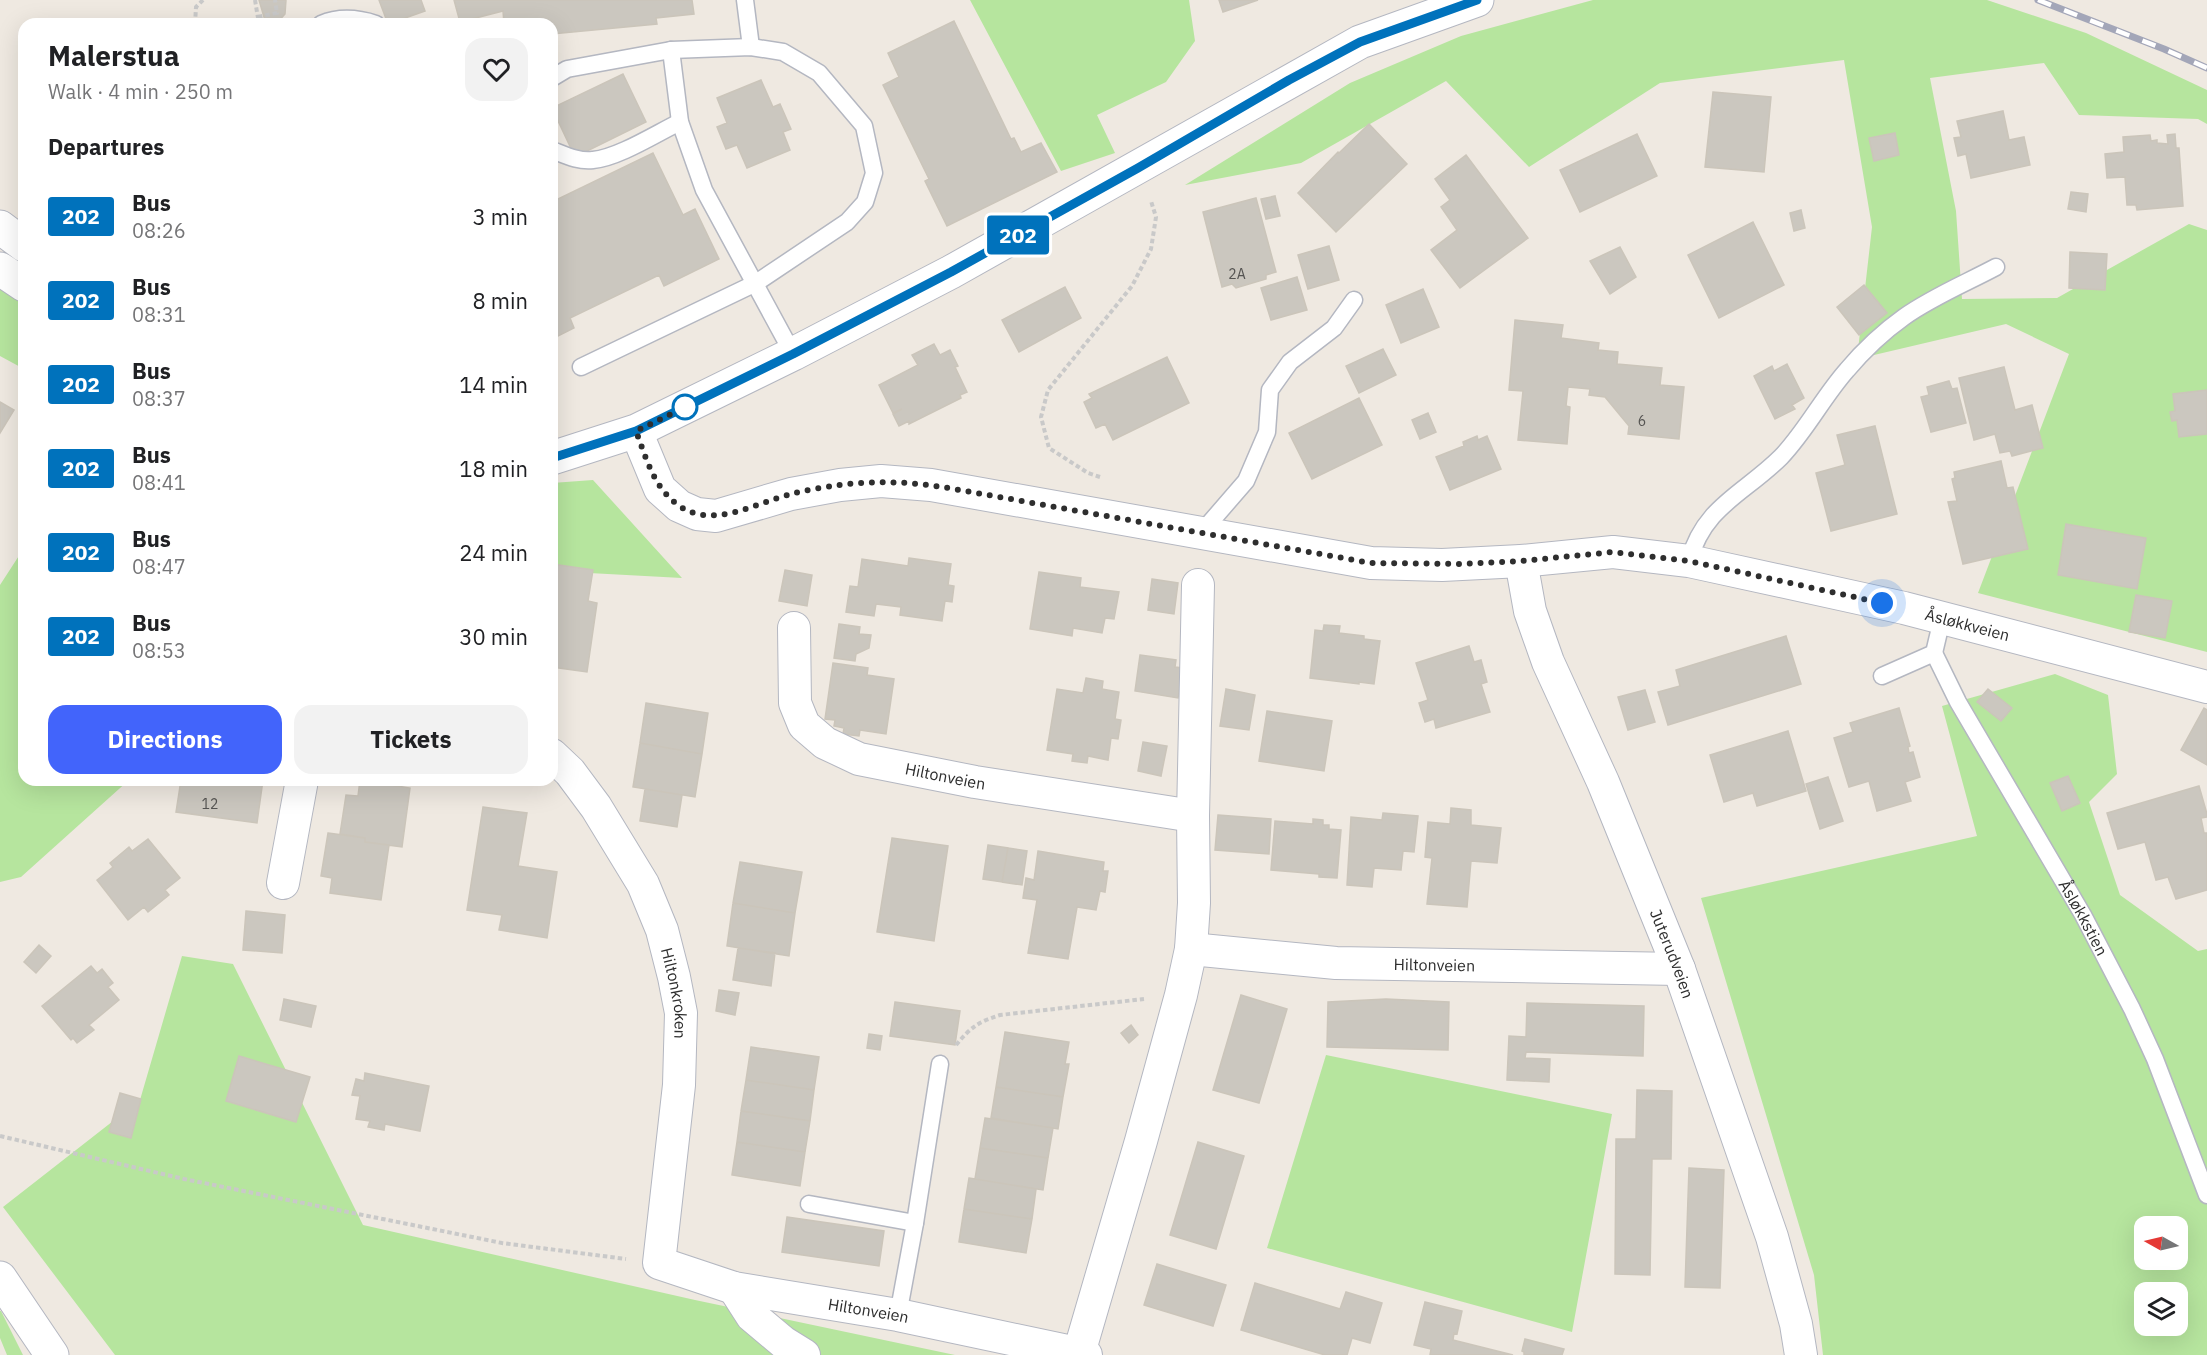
<!DOCTYPE html>
<meta charset="utf-8">
<style>
:root{--surface:#fff;--page:#f2f2f2;--text:#202124;--muted:#757577;--accent:#4264fb}
body{margin:0;font-family:"IBM Plex Sans",sans-serif;background:var(--page);color:var(--text);height:100vh;display:flex;flex-direction:column;font-size:22px;white-space:nowrap}
*{box-sizing:border-box;margin:0}
p{font-size:20px;color:var(--muted)}
.icon{flex:none;width:33px;height:33px;fill:none;stroke:currentColor;stroke-width:2;stroke-linecap:round;stroke-linejoin:round}
.map{position:relative;flex:1;overflow:hidden}
.panel{position:absolute;left:18px;top:18px;width:540px;height:768px;display:flex;flex-direction:column;background:var(--surface);border-radius:18px;box-shadow:0 6px 24px #0002}
.panel>*{flex:none}
.badge{padding:0 12px;border-radius:4px;font-size:21px;line-height:39px}
.needle{width:39px;rotate:278deg}
.fabs{position:absolute;left:2134px;top:1216px;display:grid;gap:12px}
.fabs a{display:grid;place-items:center;width:54px;height:54px;border-radius:12px;background:var(--surface);box-shadow:0 6px 24px #0002;font-size:30px}
.you{position:absolute;width:30px;height:30px;margin:-15px;border:4px solid #fff;border-radius:50%;background:#1a73e8;box-shadow:0 0 0 9px #1a73e833}
.map>.badge{position:absolute;translate:-50% -50%;box-shadow:0 0 0 3px #fff}
h2{padding:0 30px;font-size:22px;line-height:54px}
.round{display:grid;place-items:center;flex:none;width:63px;height:63px;border-radius:18px;background:var(--page)}
.summary{display:flex;align-items:center;justify-content:space-between;height:102px;padding:0 30px}
h1{font-size:28px;font-weight:700;line-height:45px}
.action{display:flex;gap:12px;margin-top:auto;padding:12px 30px}
.action a{flex:1;height:69px;border-radius:18px;background:var(--accent);color:#fff;font-size:24px;font-weight:700;line-height:69px;text-align:center}
.action a+a{background:var(--page);color:var(--text)}
ul{padding:0;list-style:none}
li{display:flex;align-items:center;gap:18px;height:84px;padding:0 30px}
li div{flex:1}
li b{display:block;font-size:22px}
li em{font-style:normal}
li .badge{min-width:66px;font-weight:700;text-align:center}
.map>svg:first-child{display:block}
</style>
<div class="map">
<svg width="2207" height="1355" viewBox="0 0 2207 1355">
<rect width="100%" height="100%" fill="#efe9e1"/>
<path fill="#b6e59e" fill-rule="evenodd" d="M970,0H1189L1195,41L1166,82L1097,115L1115,153L1061,171Z
M1593,0H1987L2086,33L2207,90V124L2198,119L2079,115L2044,63L1930,78L1956,211L1962,299L2057,298L2189,224L2207,230V652L1978,593L2069,354L2006,324L1857,359L1872,227L1844,60L1660,83L1529,167L1446,81L1301,163L1185,185L1350,83L1461,36Z
M0,277L24,291V369L0,356Z
M593,480L682,578L552,571V483Z
M24,548V780H129L21,877L0,882V585Z
M2055,674L2108,695L2117,774L2089,802L2120,895L2198,951L2207,949V1355H1823L1814,1275L1701,898L1977,836L1942,706ZM2145,1227H2178V1260H2145ZM2145,1293H2178V1326H2145Z
M182,956L233,964L363,1225L695,1300L955,1355H115L3,1207L140,1100Z
M1326,1055L1612,1114L1572,1332L1267,1248Z
M0,1311H1L23,1355H7L0,1338Z"/>
<path fill="#cbc7bf" stroke="#cbc5ba" stroke-width="1.5" d="M259,0H286L285,14L277,23L266,24Z
M379,0H421L425,11L388,24Z
M454,0H692L694,14L656,18L657,24L552,34V24H504L503,11L460,22Z
M1219,0H1258L1223,12Z
M954,21L1011,139L1014,138L1021,152L1041,143L1057,172L947,226L925,181L929,179L883,85L899,77L888,53Z
M623,74L646,122L575,157L552,108Z
M761,80L773,107L780,104L791,129L783,132L790,150L747,168L737,145L726,149L717,127L727,123L717,98Z
M1713,92L1771,97L1764,172L1705,167Z
M2003,111L2009,140L2024,137L2030,165L1971,178L1966,154L1958,156L1954,138L1961,137L1957,121Z
M1369,124L1407,164L1336,232L1298,193L1338,152L1339,153Z
M1895,133L1899,155L1874,161L1869,138Z
M1637,134L1657,176L1580,212L1560,170Z
M2175,134L2176,148H2179L2183,206L2137,210L2136,205H2127L2125,177L2107,178L2105,154L2124,152L2123,137L2150,135L2151,141L2157,140V143L2168,144L2167,135Z
M653,153L683,215L695,209L719,259L664,286L659,275L570,318L574,328L552,339V196L554,201Z
M1466,155L1528,238L1460,288L1431,250L1457,230L1441,207L1450,200L1435,179Z
M2071,192L2088,194L2086,212L2068,209Z
M1275,196L1280,216L1266,219L1261,199Z
M1256,198L1276,272L1266,275V279L1236,288L1232,284L1222,287L1203,212Z
M1801,210L1805,228L1794,231L1790,213Z
M1753,222L1784,285L1719,318L1688,255Z
M1329,246L1339,280L1308,289L1298,255Z
M1620,247L1636,277L1610,294L1590,261Z
M2070,252L2107,254L2105,290L2069,288Z
M1297,277L1307,310L1271,320L1261,288Z
M1864,285L1887,313L1859,335L1837,307Z
M1065,287L1081,318L1019,352L1002,320Z
M1423,289L1439,327L1401,343L1386,305Z
M1515,320L1563,325L1561,338L1599,343L1598,350L1618,352L1617,364L1662,368L1660,385L1684,387L1679,439L1628,434L1629,426L1605,397L1589,395L1590,389L1568,387L1566,406L1570,407L1567,444L1518,440L1523,391L1509,390Z
M934,344L940,355L950,350L958,366L955,367L967,392L960,395L961,398L909,424V421L899,426L893,414L902,409L893,413L879,385L918,365L912,355Z
M1383,349L1396,375L1359,393L1346,366Z
M1167,357L1189,403L1113,440L1105,424L1096,428L1084,402L1092,398L1089,394Z
M1787,364L1804,398L1792,405L1795,409L1775,419L1754,376L1772,366L1774,371Z
M2004,367L2015,410L2032,405L2043,448L2012,456L2010,451L2000,453L1995,434L1974,440L1959,378Z
M1949,381L1952,389L1957,388L1966,423L1931,432L1921,397L1929,395L1927,387Z
M2207,390V434L2179,437L2177,420L2172,421L2170,412L2175,411L2173,394Z
M1359,398L1382,445L1312,479L1289,433Z
M0,402L14,410L0,433Z
M1428,413L1436,432L1420,439L1412,420Z
M1875,426L1897,514L1831,531L1816,473L1845,465L1837,435Z
M1477,436L1478,440L1487,436L1501,469L1450,490L1436,457L1464,446L1463,442Z
M2001,461L2007,488L2013,487L2028,549L1963,564L1948,502L1957,501L1952,479L1955,478L1954,472Z
M2066,524L2146,538L2137,589L2058,575Z
M909,558L951,564L948,585L954,586L952,602L945,601L942,621L900,615L901,607L876,604L874,616L846,612L850,586L858,587L862,559L908,566Z
M552,564L593,570L588,601L597,603L587,672L552,667Z
M785,570L812,575L807,606L779,601Z
M1039,572L1081,578L1080,587L1119,592L1114,619L1105,618L1102,633L1073,628L1072,636L1030,629Z
M1152,579L1178,583L1174,614L1148,610Z
M2136,595L2172,601L2165,638L2129,632Z
M839,624L860,627L859,634L871,635L869,648L856,654L855,661L834,658Z
M1324,625L1340,626L1339,633L1364,636V639L1380,641L1374,684L1359,682V684L1310,678L1315,630L1323,631Z
M1786,636L1801,684L1668,725L1658,692L1680,686L1676,670Z
M1469,646L1474,662L1481,660L1487,682L1481,684L1490,712L1436,728L1434,719L1425,722L1419,703L1428,700L1416,663Z
M1140,655L1176,660L1175,667L1183,668L1178,698L1135,691Z
M833,663L868,668L867,675L894,679L886,734L860,730L859,736L843,734L844,728L834,726L835,720L825,719Z
M1086,678L1103,681L1102,689L1119,692L1115,719L1121,720L1118,739L1111,738L1108,760L1088,756L1087,763L1072,761L1073,754L1047,750L1057,689L1083,693Z
M1226,689L1255,695L1249,730L1220,726Z
M1988,689L2012,708L2001,721L1977,702Z
M1645,690L1655,722L1628,730L1618,697Z
M646,703L708,713L702,754L640,743Z
M1899,708L1910,746L1908,747L1909,753L1913,752L1920,777L1905,782L1911,801L1877,811L1869,781L1849,787L1834,738L1853,732L1850,723Z
M2204,708L2207,710V765L2181,750Z
M1267,711L1332,721L1324,771L1259,761Z
M1788,731L1806,791L1757,806L1753,793L1724,802L1710,755Z
M1143,742L1167,746L1161,776L1138,771Z
M640,743L702,754L695,797L633,787Z
M2068,776L2080,803L2062,811L2050,783Z
M1828,777L1843,821L1820,829L1806,784Z
M181,780H263L257,823L176,812Z
M360,780L410,788L402,847L365,842V838L340,834L346,795L358,796Z
M2199,786L2207,814V817L2201,818L2204,833H2207V890L2176,899L2168,877L2156,880L2145,842L2118,849L2107,813Z
M645,789L682,795L677,827L640,821Z
M483,807L527,813L518,866L557,872L547,938L499,930L502,915L467,910Z
M1451,808L1471,810V825L1501,828L1497,863L1471,861L1467,907L1427,904L1432,858L1425,857L1428,822L1450,824Z
M1383,813L1418,816L1414,852L1403,851L1401,870L1374,868L1372,887L1347,885L1351,817L1382,820Z
M1218,815L1271,819L1269,854L1215,850Z
M1313,819L1323,820V825H1329V829L1341,830L1337,878L1319,877V874L1271,870L1275,821L1313,824Z
M328,833L365,838V842L389,845L381,900L330,893L332,878L321,876Z
M892,838L948,846L934,941L877,932Z
M148,839L180,878L165,890L169,895L148,912L144,907L128,920L97,880L113,867L110,863L129,847L132,851Z
M988,845L1008,848L1002,882L983,879Z
M1008,848L1027,851L1022,885L1002,882Z
M1038,851L1104,862L1103,871H1108L1105,892L1100,891L1096,910L1077,907L1068,959L1028,953L1037,900L1023,898L1026,878L1034,880Z
M740,862L802,872L795,913L733,903Z
M733,903L795,913L789,956L727,946Z
M246,911L285,915L282,953L243,950Z
M39,945L51,956L36,973L24,962Z
M738,948L775,953L771,986L733,980Z
M91,966L97,973L102,969L113,983L108,987L119,1000L89,1025L94,1030L77,1043L73,1038L71,1040L42,1006Z
M719,990L739,993L735,1015L716,1011Z
M1241,995L1287,1009L1259,1103L1213,1090Z
M284,999L316,1006L311,1027L280,1020Z
M1386,999L1449,1002L1448,1050L1327,1047L1328,1002Z
M895,1002L960,1011L955,1045L890,1036Z
M1527,1003L1644,1006L1643,1056L1526,1052L1525,1058L1550,1059L1549,1082L1507,1080L1509,1036L1526,1037Z
M1131,1025L1138,1035L1129,1043L1121,1033Z
M1005,1032L1069,1042L1065,1064H1069L1063,1097L996,1087Z
M869,1034L882,1036L880,1050L867,1048Z
M751,1047L819,1057L814,1090L746,1080Z
M239,1056L310,1077L296,1122L226,1101Z
M365,1073L429,1086L420,1131L385,1124L384,1130L368,1127L370,1121L356,1119L360,1096L352,1095L356,1079L364,1081Z
M746,1080L814,1090L810,1121L741,1111Z
M996,1087L1063,1097L1058,1129L991,1118Z
M1637,1090L1672,1091L1671,1159H1652L1650,1275L1615,1274L1616,1139H1636Z
M120,1093L141,1099L131,1138L109,1132Z
M741,1111L810,1121L805,1152L737,1142Z
M985,1118L1053,1128L1048,1158L980,1148Z
M737,1142L805,1152L800,1186L732,1175Z
M1198,1142L1244,1156L1216,1249L1170,1235Z
M980,1148L1048,1158L1043,1190L975,1179Z
M1689,1168L1724,1170L1720,1288L1685,1287Z
M969,1178L1036,1189L1032,1219L964,1209Z
M964,1209L1032,1219L1026,1253L959,1242Z
M787,1217L884,1231L879,1266L782,1252Z
M1157,1264L1226,1285L1213,1326L1144,1305Z
M1255,1283L1340,1309L1346,1292L1382,1303L1370,1343L1352,1338L1347,1355H1325L1241,1330Z
M1425,1302L1462,1311L1457,1334L1454,1333L1453,1340L1513,1355H1430L1431,1349L1414,1345Z
M1525,1339L1564,1349L1562,1355H1524V1352L1522,1351Z"/>
<g fill="none" stroke-linecap="round" stroke-linejoin="round">
<defs>
<g id="service">
<path d="M745,0L751,47"/>
<path d="M321,24C340,16 358,18 376,24"/>
<path d="M671,50L680,122L704,190L793,354"/>
<path d="M552,78L567,69L671,50L751,47L783,52L819,73L864,126L874,173L865,202L847,222L756,283L581,367"/>
<path d="M552,150C565,155 579,162 593,160C618,158 657,133 680,122"/>
<path d="M1201,533L1246,481L1267,432L1270,390L1290,362L1334,328L1354,300"/>
<path d="M1689,561C1704,506 1744,494 1781,457C1806,431 1823,397 1847,370C1863,351 1883,332 1904,317C1932,297 1966,283 1996,267"/>
<path id="s1" d="M1934,653L1958,702L2083,915L2132,1009L2155,1059L2207,1195"/>
<path d="M1882,676L1934,653L1942,619"/>
<path d="M809,1204L915,1223"/>
<path d="M898,1315L915,1223L940,1064"/>
</g>
<g id="minor">
<path id="s2" d="M636,431L660,489L679,506L697,514L716,516L791,494L840,485L881,481L931,485L1371,563L1442,565L1521,561L1613,552L1689,561L1904,608L2207,687"/>
<path id="s3" d="M1521,561L1530,611L1548,662L1603,782L1679,969L1772,1237L1796,1324L1801,1355"/>
<path id="s4" d="M794,628L795,703L804,725L825,743L859,759L975,782L1193,816"/>
<path id="s5" d="M552,755L570,772L596,807L643,884L662,930L674,977L681,1013L679,1085L659,1263L734,1288L898,1315L1086,1355"/>
<path d="M283,883L302,780"/>
<path id="s6" d="M1191,949L1336,963L1679,969"/>
<path d="M734,1288L752,1316L783,1342L804,1355"/>
<path d="M1079,1353L1141,1141L1181,995L1191,949L1194,903L1193,816L1198,585"/>
</g>
<path id="secondary" d="M0,227L24,245
M0,269L24,285
M552,458L636,431L793,354L951,272L1360,42L1477,0
M0,1278L52,1355"/>
</defs>
<use href="#service" stroke="#b4b7c1" stroke-width="19"/>
<use href="#minor" stroke="#b4b7c1" stroke-width="34"/>
<use href="#secondary" stroke="#b4b7c1" stroke-width="35"/>
<path stroke="#c9c9c9" stroke-width="4" stroke-dasharray="4.5 3" stroke-linecap="butt" d="M255,0L259,24
M258,17L277,13L275,0
M195,24L196,7L203,0
M1100,477L1088,473L1049,448L1041,417L1048,390L1132,286L1151,249L1156,217L1151,201
M956,1045C971,1027 978,1022 1000,1015L1144,999
M0,1136L184,1179L502,1243L626,1259"/>
<use href="#service" stroke="#fff" stroke-width="16"/>
<use href="#minor" stroke="#fff" stroke-width="32"/>
<use href="#secondary" stroke="#fff" stroke-width="33"/>
<defs>
<path id="rail" d="M2038,0L2164,49L2207,68"/>
</defs>
<use href="#rail" stroke="#a3a6b8" stroke-width="7"/>
<use href="#rail" stroke="#fff" stroke-width="4.5" stroke-dasharray="14" stroke-linecap="butt"/>
</g>
<g fill="none" stroke-linecap="round" stroke-linejoin="round">
<defs>
<path id="line" d="M552,458L636,431L793,354L951,272L1138,168L1289,80L1360,42L1477,0"/>
</defs>
<use href="#line" stroke="#fff" stroke-width="14"/>
<use href="#line" stroke="#0072bc" stroke-width="9"/>
<path stroke="#2e2e2e" stroke-width="6" stroke-dasharray="0 10.8" d="M685,407L692,404L636,431C646,458 654,488 678,505C712,530 755,503 791,494C807,490 824,487 840,485C878,480 916,482 954,489L1371,563L1462,564L1521,561L1613,552L1689,561L1882,603"/>
</g>
<circle fill="#fff" stroke="#0072bc" stroke-width="3" cx="685" cy="407" r="12"/>
<g text-anchor="middle" dominant-baseline="central" stroke-width="4.5" stroke-linejoin="round" paint-order="stroke">
<g font-size="14" fill="#555452">
<text x="1237" y="274">2A</text>
<text x="1642" y="421">6</text>
<text x="210" y="804">12</text>
</g>
<g font-size="16" fill="#2e2e2e" stroke="#fff">
<text stroke="none"><textPath href="#s2" startOffset="1398">Åsløkkveien</textPath></text>
<text stroke="none"><textPath href="#s4" startOffset="252">Hiltonveien</textPath></text>
<text stroke="none"><textPath href="#s1" startOffset="304">Åsløkkstien</textPath></text>
<text stroke="none"><textPath href="#s3" startOffset="422">Juterudveien</textPath></text>
<text stroke="none"><textPath href="#s6" startOffset="244">Hiltonveien</textPath></text>
<text stroke="none"><textPath href="#s5" startOffset="273">Hiltonkroken</textPath></text>
<text stroke="none"><textPath href="#s5" startOffset="760">Hiltonveien</textPath></text>
</g>
</g>
</svg>
<div class="fabs">
<a><svg class="needle" viewBox="-14 -14 28 28"><path d="M0-13l5 13h-10z" fill="#e53935"/><path d="M0 13l5-13h-10z" fill="#757577"/></svg></a>
<a><svg class="icon" aria-label="layers" viewBox="0 0 24 24"><path d="M12 4l9 5-9 5-9-5zM3 14l9 5 9-5"/></svg></a>
</div>
<div class="you" style="left:1882px;top:603px"></div>
<b class="badge" style="left:1018px;top:235px;background:#0072bc;color:#fff">202</b>
<section class="panel">
<div class="summary"><div><h1>Malerstua</h1><p>Walk · 4 min · 250 m</p></div><a class="round"><svg class="icon" aria-label="heart" viewBox="0 0 24 24"><path d="M12 20l-8-8c-3-5 5-10 8-4 3-6 11-1 8 4z"/></svg></a></div>
<h2>Departures</h2>
<ul>
<li><span class="badge" style="background:#0072bc;color:#fff">202</span><div><b>Bus</b><p>08:26</p></div><em>3 min</em></li>
<li><span class="badge" style="background:#0072bc;color:#fff">202</span><div><b>Bus</b><p>08:31</p></div><em>8 min</em></li>
<li><span class="badge" style="background:#0072bc;color:#fff">202</span><div><b>Bus</b><p>08:37</p></div><em>14 min</em></li>
<li><span class="badge" style="background:#0072bc;color:#fff">202</span><div><b>Bus</b><p>08:41</p></div><em>18 min</em></li>
<li><span class="badge" style="background:#0072bc;color:#fff">202</span><div><b>Bus</b><p>08:47</p></div><em>24 min</em></li>
<li><span class="badge" style="background:#0072bc;color:#fff">202</span><div><b>Bus</b><p>08:53</p></div><em>30 min</em></li>
</ul>
<div class="action"><a>Directions</a><a>Tickets</a></div>
</section>
</div>
